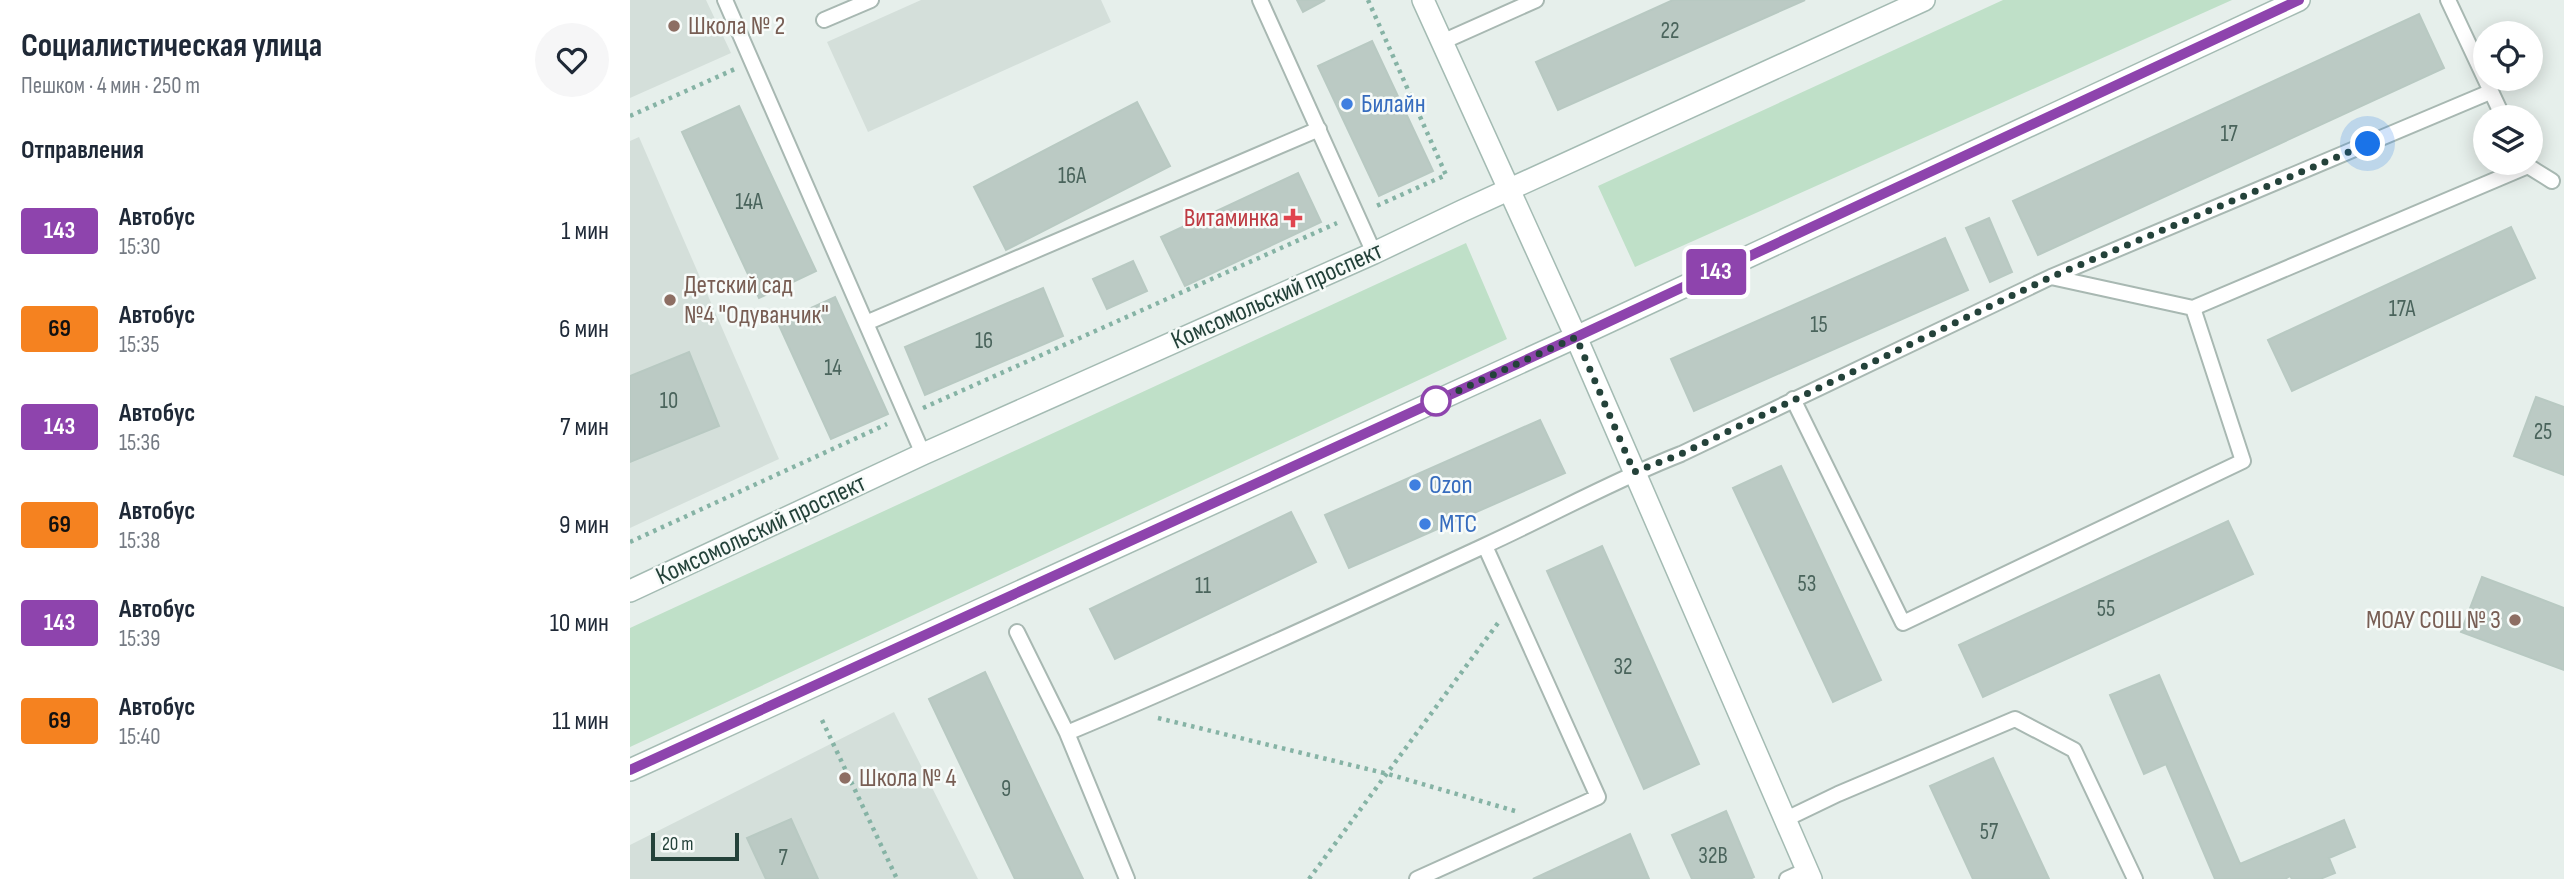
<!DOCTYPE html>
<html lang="ru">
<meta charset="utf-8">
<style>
:root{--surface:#fff;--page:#f6f6f7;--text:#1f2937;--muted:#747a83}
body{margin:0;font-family:"Sofia Sans Condensed",sans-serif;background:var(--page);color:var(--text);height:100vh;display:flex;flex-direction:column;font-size:26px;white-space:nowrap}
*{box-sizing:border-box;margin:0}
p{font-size:23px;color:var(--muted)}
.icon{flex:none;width:38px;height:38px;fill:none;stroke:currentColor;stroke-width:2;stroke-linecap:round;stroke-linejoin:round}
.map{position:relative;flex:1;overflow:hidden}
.sheet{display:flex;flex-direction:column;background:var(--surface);width:630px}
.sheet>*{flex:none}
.badge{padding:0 14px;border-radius:5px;font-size:24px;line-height:46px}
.tools{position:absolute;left:1843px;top:21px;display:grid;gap:14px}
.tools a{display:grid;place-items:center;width:70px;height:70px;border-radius:50%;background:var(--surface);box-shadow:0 4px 18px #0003;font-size:35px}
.scale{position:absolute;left:21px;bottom:18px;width:88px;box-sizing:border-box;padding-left:7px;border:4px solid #24423a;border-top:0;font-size:19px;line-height:24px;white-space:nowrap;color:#24423a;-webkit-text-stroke:5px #f7fbf9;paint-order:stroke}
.you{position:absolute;width:35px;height:35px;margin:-18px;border:5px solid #fff;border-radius:50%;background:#1a73e8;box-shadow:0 0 0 10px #1a73e833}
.map>.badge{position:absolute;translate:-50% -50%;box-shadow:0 0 0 4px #fff}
h2{padding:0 21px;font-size:26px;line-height:63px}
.round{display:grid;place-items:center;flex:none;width:74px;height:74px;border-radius:37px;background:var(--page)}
.summary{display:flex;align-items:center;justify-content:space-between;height:119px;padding:0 21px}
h1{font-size:33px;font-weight:700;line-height:52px}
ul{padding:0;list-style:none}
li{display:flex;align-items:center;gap:21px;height:98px;padding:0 21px}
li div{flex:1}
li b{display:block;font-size:26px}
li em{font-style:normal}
li .badge{min-width:77px;font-weight:700;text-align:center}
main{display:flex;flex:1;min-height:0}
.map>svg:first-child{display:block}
</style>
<main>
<section class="sheet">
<div class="summary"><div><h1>Социалистическая улица</h1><p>Пешком · 4 мин · 250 m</p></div><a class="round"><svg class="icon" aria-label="heart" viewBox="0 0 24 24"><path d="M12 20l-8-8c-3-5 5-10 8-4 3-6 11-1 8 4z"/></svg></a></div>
<h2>Отправления</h2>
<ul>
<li><span class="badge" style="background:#8e44ad;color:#fff">143</span><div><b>Автобус</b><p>15:30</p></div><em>1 мин</em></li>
<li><span class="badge" style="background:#f58220;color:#111">69</span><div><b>Автобус</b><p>15:35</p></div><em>6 мин</em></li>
<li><span class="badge" style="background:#8e44ad;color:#fff">143</span><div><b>Автобус</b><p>15:36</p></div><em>7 мин</em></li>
<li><span class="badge" style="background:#f58220;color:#111">69</span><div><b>Автобус</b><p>15:38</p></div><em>9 мин</em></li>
<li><span class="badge" style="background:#8e44ad;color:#fff">143</span><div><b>Автобус</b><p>15:39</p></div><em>10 мин</em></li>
<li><span class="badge" style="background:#f58220;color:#111">69</span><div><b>Автобус</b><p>15:40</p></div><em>11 мин</em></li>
</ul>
</section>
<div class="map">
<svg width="1934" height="879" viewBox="0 0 1934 879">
<rect width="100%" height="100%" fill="#e6efeb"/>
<path fill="#d4dfda" d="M0,0H76L101,53L0,98Z
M291,0H471L481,22L238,132L197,42Z
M9,137L149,459L0,528V141Z
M264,712L348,879H0V845Z"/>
<path fill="#bfe0c8" d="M1373,0H1602L1005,267L968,186Z
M836,243L877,339L0,747V628Z"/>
<path fill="#bbcac4" stroke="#b8c9c2" stroke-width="2" d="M667,0H695L673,12Z
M1043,0H1175L928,110L906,62Z
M1789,14L1814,68L1408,255L1383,201Z
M742,41L803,171L749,196L688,66Z
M507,102L540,166L376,250L344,187Z
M109,106L186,271L129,298L52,132Z
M668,173L691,222L555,286L531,237Z
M1359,218L1382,272L1360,282L1336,228Z
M1881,227L1905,278L1662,391L1638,340Z
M1315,238L1338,290L1064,411L1041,359Z
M503,261L517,291L477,309L463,279Z
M413,288L433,336L295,395L275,347Z
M205,297L258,414L201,439L148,323Z
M59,352L89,426L0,462V376Z
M1906,397L1934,407V475L1884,456Z
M910,420L935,473L719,568L695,515Z
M1151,466L1251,680L1203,702L1103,488Z
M661,512L686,562L485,659L460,609Z
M1598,521L1623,574L1353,697L1329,645Z
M972,546L1069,764L1014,789L917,571Z
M1852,577L1934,608V670L1831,632Z
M355,672L453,879H385L299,699Z
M1529,675L1610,864L1714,820L1725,847L1699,858L1705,873L1690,879H1662L1660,876L1655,879H1585L1536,764L1514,774L1480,695Z
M1363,758L1419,879H1343L1300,786Z
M1096,811L1124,877L1120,879H1062L1042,835Z
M161,819L188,879H136L117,838Z
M1000,834L1019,879H903Z"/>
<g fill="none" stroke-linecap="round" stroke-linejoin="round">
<defs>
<path id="lane" d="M95,0L293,454
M630,0L744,253
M1818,0L1873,117
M194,20L241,0
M812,42L906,0
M1898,166L1922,181
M1421,277L1563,308L1898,166L1896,163
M236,323L689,129
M1163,399L1273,623L1613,461L1563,308
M387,632L437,733L497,879
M437,733C578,674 716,610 854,546C920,516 984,480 1051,454L1421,277L1860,92
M1154,820L1208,794L1385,719L1444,750L1505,879
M787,879L968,797L855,546
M1157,879L1177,870"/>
<path id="secondary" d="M793,0L946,337L1181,879
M0,591L293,454L744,253L832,211L1294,0
M0,770L946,337L1669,0"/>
</defs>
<use href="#lane" stroke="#a8b8b2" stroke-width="18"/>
<use href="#secondary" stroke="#a4bbb3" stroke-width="24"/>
<path stroke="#86b3a5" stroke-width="4.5" stroke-dasharray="3.5 5" stroke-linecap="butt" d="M738,0L816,175L744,207
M0,116L105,69
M293,408L707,223
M0,542L257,424
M528,718L758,774L885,811
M192,720L267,879
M679,879L868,623"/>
<use href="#lane" stroke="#fff" stroke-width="14"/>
<use href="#secondary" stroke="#fff" stroke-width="21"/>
</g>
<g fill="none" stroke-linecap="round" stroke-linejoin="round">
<defs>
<path id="line" d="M0,770L946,337L1669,0"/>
</defs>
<use href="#line" stroke="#fff" stroke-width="16"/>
<use href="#line" stroke="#8e44ad" stroke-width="10"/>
<path stroke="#24423a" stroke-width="7" stroke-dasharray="0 12.6" d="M806,401L946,337L1004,472L1051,454L1421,277L1738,144"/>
</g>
<g fill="#8d6e63" stroke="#f7fbf9" stroke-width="2.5">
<circle cx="44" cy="26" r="7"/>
<circle cx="40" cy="300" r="7"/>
<circle cx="1885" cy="620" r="7"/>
<circle cx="215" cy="778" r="7"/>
</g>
<g fill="#3f7fe0" stroke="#f7fbf9" stroke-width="2.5">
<circle cx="717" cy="104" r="7"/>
<circle cx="785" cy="485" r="7"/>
<circle cx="795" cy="524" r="7"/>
</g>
<path fill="#e0444e" stroke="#f7fbf9" stroke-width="2.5" d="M659.5 207.5h7v7h7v7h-7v7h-7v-7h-7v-7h7z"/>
<circle fill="#fff" stroke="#8e44ad" stroke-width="3.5" cx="806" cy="401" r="14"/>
<g text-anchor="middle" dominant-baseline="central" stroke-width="5" stroke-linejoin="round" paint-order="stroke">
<g font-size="23" fill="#4a645c">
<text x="1040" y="31">22</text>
<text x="1599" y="134">17</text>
<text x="442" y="176">16А</text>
<text x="119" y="202">14А</text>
<text x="1772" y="309">17А</text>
<text x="1189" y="325">15</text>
<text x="354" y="341">16</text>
<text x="203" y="368">14</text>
<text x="39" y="401">10</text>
<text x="1913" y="432">25</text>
<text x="1177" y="584">53</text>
<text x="573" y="586">11</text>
<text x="1476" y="609">55</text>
<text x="993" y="667">32</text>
<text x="376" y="789">9</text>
<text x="1359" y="832">57</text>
<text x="1083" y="856">32В</text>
<text x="153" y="858">7</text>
</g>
<g font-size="26" fill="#785e54" stroke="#f7fbf9" text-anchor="start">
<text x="58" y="26">Школа № 2</text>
<text x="54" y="285">Детский сад<tspan x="54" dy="30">№4 "Одуванчик"</tspan></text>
<text x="1871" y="620" text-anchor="end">МОАУ СОШ № 3</text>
<text x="229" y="778">Школа № 4</text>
</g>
<g font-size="26" fill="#366cbe" stroke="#f7fbf9" text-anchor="start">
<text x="731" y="104">Билайн</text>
<text x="799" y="485">Ozon</text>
<text x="809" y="524">МТС</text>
</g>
<g font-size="26" fill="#be3a42" stroke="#f7fbf9" text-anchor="end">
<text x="649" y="218">Витаминка</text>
</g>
<g font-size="26" fill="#24423a" stroke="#f7fbf9">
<text transform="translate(647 296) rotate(-24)">Комсомольский проспект</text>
<text transform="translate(131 530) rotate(-25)">Комсомольский проспект</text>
</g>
</g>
</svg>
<div class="tools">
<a><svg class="icon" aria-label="locate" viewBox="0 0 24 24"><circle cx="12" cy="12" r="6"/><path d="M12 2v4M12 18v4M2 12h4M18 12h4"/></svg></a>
<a><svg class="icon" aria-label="layers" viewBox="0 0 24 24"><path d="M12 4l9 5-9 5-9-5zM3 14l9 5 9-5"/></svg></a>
</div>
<div class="scale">20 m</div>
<div class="you" style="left:1738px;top:144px"></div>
<b class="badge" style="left:1086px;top:272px;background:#8e44ad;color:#fff">143</b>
</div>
</main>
